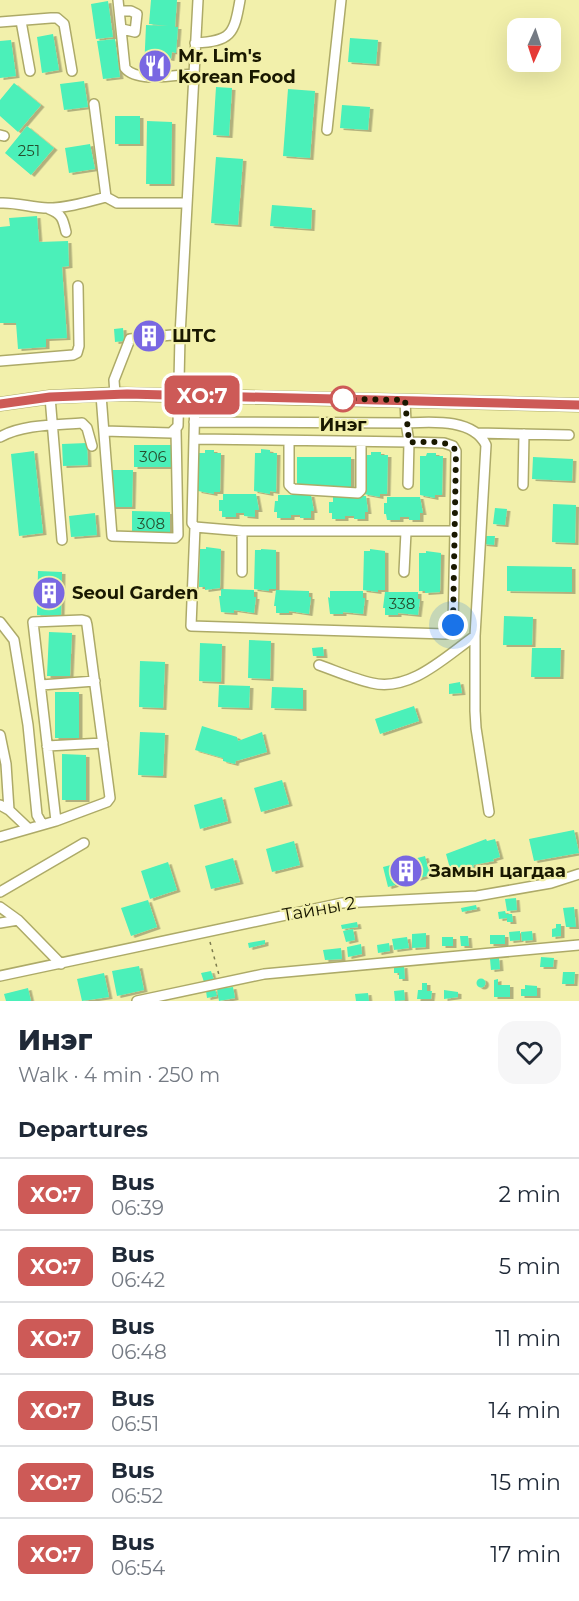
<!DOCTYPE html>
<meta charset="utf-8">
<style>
:root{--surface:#fff;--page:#f6f6f7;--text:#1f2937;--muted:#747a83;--line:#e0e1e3}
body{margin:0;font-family:Montserrat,sans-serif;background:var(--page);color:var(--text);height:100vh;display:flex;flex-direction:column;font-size:22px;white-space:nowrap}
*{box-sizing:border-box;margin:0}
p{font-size:20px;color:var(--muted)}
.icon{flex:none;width:33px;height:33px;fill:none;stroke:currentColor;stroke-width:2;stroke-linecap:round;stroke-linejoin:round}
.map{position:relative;height:1001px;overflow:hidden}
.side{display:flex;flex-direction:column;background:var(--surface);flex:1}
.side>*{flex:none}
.badge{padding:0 12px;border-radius:9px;font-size:21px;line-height:39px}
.needle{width:39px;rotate:183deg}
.controls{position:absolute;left:507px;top:18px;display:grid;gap:12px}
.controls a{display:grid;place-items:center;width:54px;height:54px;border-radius:12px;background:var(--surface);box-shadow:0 6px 24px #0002;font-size:30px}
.you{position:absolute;width:30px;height:30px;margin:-15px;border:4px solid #fff;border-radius:50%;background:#1a73e8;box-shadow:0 0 0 9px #1a73e833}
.map>.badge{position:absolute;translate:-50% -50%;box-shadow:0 0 0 3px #fff}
h2{padding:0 18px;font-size:22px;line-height:54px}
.round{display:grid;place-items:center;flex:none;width:63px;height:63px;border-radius:18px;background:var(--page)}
.headline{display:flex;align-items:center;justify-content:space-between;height:102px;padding:0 18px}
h1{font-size:28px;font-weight:800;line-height:45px}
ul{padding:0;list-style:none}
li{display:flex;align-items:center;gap:18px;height:72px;padding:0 18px;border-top:2px solid var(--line)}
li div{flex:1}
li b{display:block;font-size:22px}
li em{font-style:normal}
li .badge{min-width:66px;font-weight:700;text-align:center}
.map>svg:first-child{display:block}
</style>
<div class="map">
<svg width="579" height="1001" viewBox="0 0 579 1001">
<defs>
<filter id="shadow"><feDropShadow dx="3.5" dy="2" stdDeviation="0" flood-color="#0004"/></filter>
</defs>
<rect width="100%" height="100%" fill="#f2f0ab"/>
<path fill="#4bf0b9" filter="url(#shadow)" d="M151,0H177L175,27H178L176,53L172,52L171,59L164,58V71L144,70L146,25L168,26L149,24Z
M108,1L113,37L96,39L91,4Z
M53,34L59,70L42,73L37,37Z
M350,38L378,40L376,64L348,62Z
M115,39L120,77L103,79L97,41Z
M11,40L16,76L0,78V41Z
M84,81L88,107L64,110L60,84Z
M14,83L41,105L18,132L0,116V100Z
M216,87L232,88L229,136L213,135Z
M288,89L315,91L310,158L283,156Z
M342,105L370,107L368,130L340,128Z
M115,116H140V144H115Z
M147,121L172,122L171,184H146Z
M27,126L54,148L31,175L5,153Z
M90,144L95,169L69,173L65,148Z
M216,157L243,159L238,225L211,223Z
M272,205L312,208L311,229L270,226Z
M37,216L39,242L68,241L69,266L62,267L67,338L46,339V347L18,349L16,323H0V227L10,226L9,218Z
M158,327V344L140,345L139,328Z
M123,328L124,341L115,342L114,329Z
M87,443L88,465L63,466L62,444Z
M134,445H172V467H134Z
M261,449L270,450V453H277L276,492L270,491V494L254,491L255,453H261Z
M205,450H214V453H221L220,492H214V494L198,491L199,453H205Z
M34,451L43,533L19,536L11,454Z
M371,452H381V455H388L387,494H380V497L364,494L365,455H371Z
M427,453H436V456H443L442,495H435V498L420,495V456H426Z
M297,457H351V487H297Z
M533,457L573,459L572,481L532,479Z
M110,470H133L132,507H110Z
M223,494H256L259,510H255V517L244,516V513H236V517H222V511H219V500H223Z
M278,495H311L314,511H311V518H300V515H291V518H277V512H274L275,501H278Z
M333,496H366L368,512H365V519H354V516H345V519H332V513H329V502H333Z
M387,497H420L423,513H420V520H409V517H400V520H387L386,514H384V503H387Z
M553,504L576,505L575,543L552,542Z
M495,508L507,509L505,525L493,524Z
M132,511L170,512V534H132Z
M95,513L97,535L71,537L69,516Z
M484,536H495L494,545L483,544Z
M206,547L221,549L220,588L205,590V587H199L200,549H206Z
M261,549L276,550V589H269V591L254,589L255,550H261Z
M370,549L385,551V590H378V592L363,590L364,551H370Z
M426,551L441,553L440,592L425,593V591H419V553H426Z
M507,566L572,567V592L507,591Z
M38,571L62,572L61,616L37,615Z
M221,589L254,590V597H256L254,613L234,610V613L221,612L219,596H221Z
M276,590L309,591V597H311L309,614L289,611V613H276V606H274Z
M330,591H363V598H365L363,614L343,612V614H330L328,597L330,598Z
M385,592H418V599H420L418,615L398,613V615H385V608H383Z
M504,616L533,617L532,645H503Z
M49,632L72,633L70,676H47Z
M249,640L271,641L270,679L248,678Z
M200,643L222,644L221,682L199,681Z
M323,647L324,656H313L312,648Z
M532,648H561L560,677H531Z
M140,661L165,662L163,708L139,707Z
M460,682L462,693L449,694V684Z
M219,685L250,686L249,708L218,707Z
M272,687L303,688V709L271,708Z
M55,692H79V738H55Z
M414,706L419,721L380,734L375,719Z
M202,726L237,737L238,741L262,732L267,752L236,761L235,764L223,761V758L195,750Z
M140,732L165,733L163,776L138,775Z
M62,754L86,755V800H62Z
M282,780L289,804L261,812L254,788Z
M222,797L228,821L200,829L194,805Z
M574,830L579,853L534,861L529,839Z
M486,839L487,841L495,839L500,857L493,859L494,861L473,865L474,867L459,871L458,869L451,872L446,854Z
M294,841L300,865L272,872L266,849Z
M425,856L430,875L388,887L383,867Z
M233,858L240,882L211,889L205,866Z
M168,862L177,890L150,899L141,871Z
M516,898L517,910L507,911L505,899Z
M148,900L157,927L131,936L121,908Z
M476,905L477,909L462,912L461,908Z
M574,907L576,927H566L563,908Z
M505,911L506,914H512L513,922H507V918L499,919L498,912Z
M357,922L358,927L342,929L341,925Z
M556,924H561V936L552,937V929L556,928Z
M353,929L355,940L346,942L343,931Z
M520,931V940L510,941L509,932Z
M532,931L533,940L522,941L521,932Z
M426,933V947L412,948V934Z
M490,935H505V944H490Z
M460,936H468L469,946H461Z
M407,937L409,948L394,950L392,939Z
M442,937H453V946H442Z
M265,940V944L249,948L248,943Z
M389,943L390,951L378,953L377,945Z
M361,944L362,954L348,957L347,947Z
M341,948L342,959L325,960L323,950Z
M541,957L554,958L553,967H540Z
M499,958L500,969L491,970L490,959Z
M139,966L144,990L117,996L112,971Z
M404,966L405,979H399V973H394V967Z
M211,971L214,980L204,982L201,973Z
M563,972H575L574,984H562Z
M104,973L109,997L82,1001L77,979Z
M476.5 983a4.5 4.5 0 1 1 9 0a4.5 4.5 0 1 1-9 0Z
M498,979V985H510V997H494V980Z
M422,983H427V991H432L431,999H417L418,990H422Z
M525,985L537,986V996H521V989H525Z
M233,987L235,998L219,1001L217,989Z
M28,988L31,1001H6L4,994Z
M215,989L217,996L207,998L206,991Z
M404,990L405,1000L395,1001L394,991Z
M444,990L458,992V997L444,999Z
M368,993L369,1001H356L355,994Z"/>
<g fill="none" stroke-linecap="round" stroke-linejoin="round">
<defs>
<path id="minor" d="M118,0L125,68C137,83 175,75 193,74
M120,11H131L137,14L135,32L122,29
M21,21L30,71
M0,22L51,18H57L64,24L72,71
M195,43C231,41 234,35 240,0
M94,104L106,197L117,203H187
M327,130L341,0
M0,135L4,136
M0,203C17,202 32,208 48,208C67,208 87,202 106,197
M49,209C62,214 63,219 66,232
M0,361L73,355L77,353L79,346L78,286
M115,394L114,380L130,339L172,335L180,336
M101,395L112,536L175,538L178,535L176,430
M195,395L192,523L195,527L242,531H455L456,451L453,446L444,443L409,442L408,484
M50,397L62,540
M405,400L406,423C431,422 473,418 486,445L475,636V711L476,728L489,812
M104,431L171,433L178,426L180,336L198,0
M477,433L569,435
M0,437C23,424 56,425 82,423L87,428L92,446
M194,439L409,442L406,423L194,422
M289,441V485L293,489L358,493L361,490V442
M523,485L524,434
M195,527L191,626L446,634L451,632L453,625L455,531
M242,572V531
M404,572L406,532
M0,622L14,640L28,725L37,815L42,824
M319,665C336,671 354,679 372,683C411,692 446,656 475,636
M41,685L95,681
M0,735L6,764L9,810
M47,746L103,743
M0,805L9,810L28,828
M0,837L56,821L107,802L110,798L87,625L86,621L82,620L33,622L56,821
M0,892L84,843
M0,907L18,920L61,964
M0,923L18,920
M0,976L342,903L477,896L551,883L579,874
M137,1001L264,974L579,945"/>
<path id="major" d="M0,404L50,397L115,394L579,405"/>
</defs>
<use href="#minor" stroke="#adaa68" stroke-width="12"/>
<use href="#major" stroke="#adaa68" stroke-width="15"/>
<path stroke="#7c7b4e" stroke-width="1.5" stroke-dasharray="3 4.5" stroke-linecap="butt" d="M210,942L219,975"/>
<use href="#minor" stroke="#fff" stroke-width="9"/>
<use href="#major" stroke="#fff" stroke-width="12"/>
</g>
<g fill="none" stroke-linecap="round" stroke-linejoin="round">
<defs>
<path id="line" d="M0,404L50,397L127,394L579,405"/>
</defs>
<use href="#line" stroke="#fff" stroke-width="14"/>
<use href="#line" stroke="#cd5a57" stroke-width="9"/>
<path stroke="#191800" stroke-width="6" stroke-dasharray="0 10.8" d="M343,399L405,400L409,442C422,443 448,438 456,451L453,625"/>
</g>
<defs>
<symbol id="restaurant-disc" viewBox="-11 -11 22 22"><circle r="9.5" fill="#7967e2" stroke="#f2f0ab"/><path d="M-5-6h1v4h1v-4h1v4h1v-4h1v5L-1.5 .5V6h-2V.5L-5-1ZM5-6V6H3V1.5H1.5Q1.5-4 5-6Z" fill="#fff"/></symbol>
<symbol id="building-disc" viewBox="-11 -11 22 22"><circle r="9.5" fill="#7967e2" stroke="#f2f0ab"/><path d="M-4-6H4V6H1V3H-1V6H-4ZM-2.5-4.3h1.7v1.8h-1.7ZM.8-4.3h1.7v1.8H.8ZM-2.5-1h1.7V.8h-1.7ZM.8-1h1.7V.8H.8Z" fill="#fff"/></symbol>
</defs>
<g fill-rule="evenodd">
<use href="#restaurant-disc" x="136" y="47" width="38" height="38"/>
<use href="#building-disc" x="130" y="317" width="38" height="38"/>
<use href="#building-disc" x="30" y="574" width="38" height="38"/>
<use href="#building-disc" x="387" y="852" width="38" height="38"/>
</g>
<circle fill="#fff" stroke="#cd5a57" stroke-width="3" cx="343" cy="399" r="12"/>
<g text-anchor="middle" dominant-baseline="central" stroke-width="4.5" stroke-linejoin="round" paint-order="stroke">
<g font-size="15" fill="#264e2e">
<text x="29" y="150">251</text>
<text x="153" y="456">306</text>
<text x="151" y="523">308</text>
<text x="402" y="603">338</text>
</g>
<g font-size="18" font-weight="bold" fill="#191800" stroke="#f2f0ab" text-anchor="start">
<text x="178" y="56">Mr. Lim's<tspan x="178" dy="21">korean Food</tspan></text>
<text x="172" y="336">ШТС</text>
<text x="72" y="593">Seoul Garden</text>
<text x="429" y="871">Замын цагдаа</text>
</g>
<g font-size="18" font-weight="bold" fill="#191800" stroke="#f2f0ab">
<text x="343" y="425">Инэг</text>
</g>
<g font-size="18" fill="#191800" stroke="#f2f0ab">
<text transform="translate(319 909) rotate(-10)">Тайны 2</text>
</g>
</g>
</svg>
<div class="controls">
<a><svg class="needle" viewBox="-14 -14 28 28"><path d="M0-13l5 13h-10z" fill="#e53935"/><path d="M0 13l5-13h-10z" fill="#747a83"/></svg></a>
</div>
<div class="you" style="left:453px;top:625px"></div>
<b class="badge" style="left:202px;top:395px;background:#cd5a57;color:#fff">ХО:7</b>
</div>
<section class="side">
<div class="headline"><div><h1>Инэг</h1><p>Walk · 4 min · 250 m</p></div><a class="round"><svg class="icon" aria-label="heart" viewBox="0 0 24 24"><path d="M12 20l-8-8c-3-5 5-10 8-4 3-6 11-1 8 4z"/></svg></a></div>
<h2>Departures</h2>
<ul>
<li><span class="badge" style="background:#cd5a57;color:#fff">ХО:7</span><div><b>Bus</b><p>06:39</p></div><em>2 min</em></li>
<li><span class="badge" style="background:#cd5a57;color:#fff">ХО:7</span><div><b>Bus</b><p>06:42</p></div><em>5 min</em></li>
<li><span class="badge" style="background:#cd5a57;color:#fff">ХО:7</span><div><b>Bus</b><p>06:48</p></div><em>11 min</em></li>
<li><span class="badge" style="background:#cd5a57;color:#fff">ХО:7</span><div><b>Bus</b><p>06:51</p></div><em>14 min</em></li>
<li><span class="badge" style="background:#cd5a57;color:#fff">ХО:7</span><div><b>Bus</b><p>06:52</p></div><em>15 min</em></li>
<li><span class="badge" style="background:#cd5a57;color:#fff">ХО:7</span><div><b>Bus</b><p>06:54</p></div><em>17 min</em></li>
</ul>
</section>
